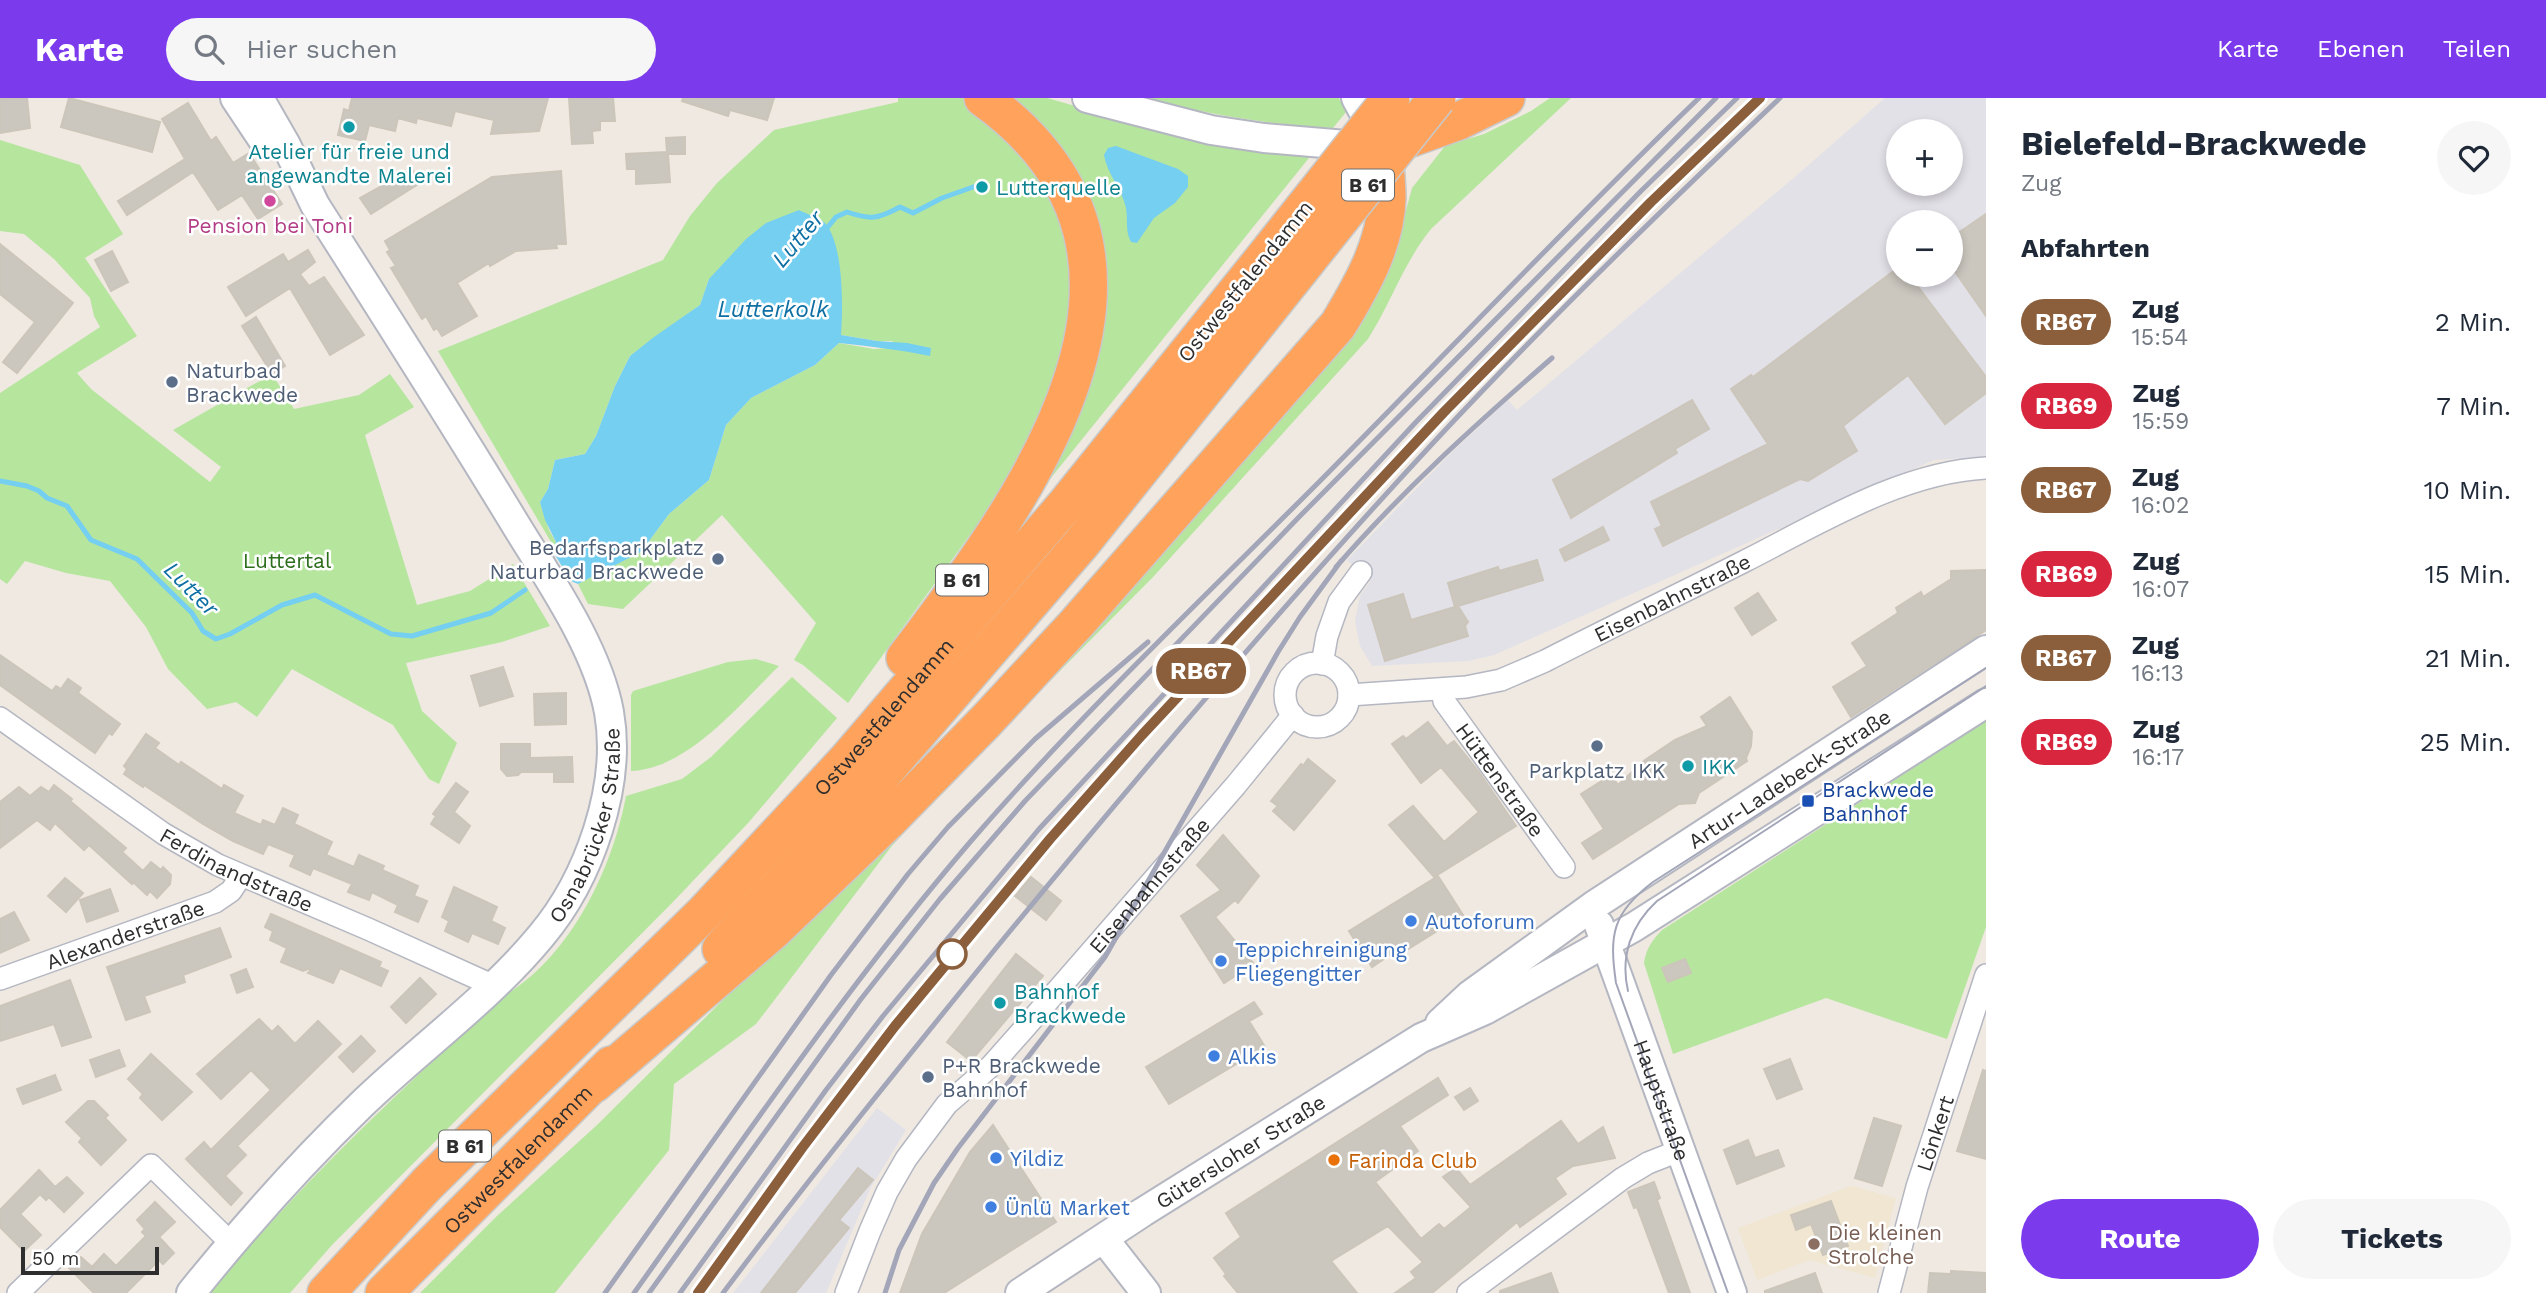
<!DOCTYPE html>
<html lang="de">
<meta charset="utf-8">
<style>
:root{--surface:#fff;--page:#f6f6f7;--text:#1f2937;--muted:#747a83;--accent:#7c3aed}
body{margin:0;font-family:"Work Sans",sans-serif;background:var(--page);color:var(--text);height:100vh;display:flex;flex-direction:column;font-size:26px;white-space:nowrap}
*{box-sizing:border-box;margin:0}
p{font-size:23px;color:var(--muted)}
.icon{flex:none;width:38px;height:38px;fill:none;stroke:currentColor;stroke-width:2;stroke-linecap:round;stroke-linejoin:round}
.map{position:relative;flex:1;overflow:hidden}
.details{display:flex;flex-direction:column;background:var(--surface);width:560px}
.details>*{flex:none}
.badge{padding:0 14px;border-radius:23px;font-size:24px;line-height:46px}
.controls{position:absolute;left:1886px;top:21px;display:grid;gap:14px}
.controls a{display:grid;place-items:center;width:77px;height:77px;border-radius:50%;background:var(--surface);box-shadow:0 4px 10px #0003;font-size:35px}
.scale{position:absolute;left:21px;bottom:18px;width:138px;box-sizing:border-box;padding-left:7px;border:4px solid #2e2e2e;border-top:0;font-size:19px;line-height:24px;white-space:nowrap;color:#2e2e2e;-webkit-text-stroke:5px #fff;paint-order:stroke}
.map>.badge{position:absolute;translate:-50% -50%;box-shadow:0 0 0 4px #fff}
h2{padding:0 35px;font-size:26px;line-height:63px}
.round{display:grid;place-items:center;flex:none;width:74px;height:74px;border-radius:37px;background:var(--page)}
.headline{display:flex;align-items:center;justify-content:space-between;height:119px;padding:0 35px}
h1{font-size:33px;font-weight:700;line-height:52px}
.primary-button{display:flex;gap:14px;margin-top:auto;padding:14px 35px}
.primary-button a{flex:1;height:80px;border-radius:42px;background:var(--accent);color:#fff;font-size:28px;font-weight:700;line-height:80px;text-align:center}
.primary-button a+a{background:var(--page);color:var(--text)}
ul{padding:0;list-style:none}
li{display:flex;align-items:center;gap:21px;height:84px;padding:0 35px}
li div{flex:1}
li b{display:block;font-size:26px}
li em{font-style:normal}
li .badge{min-width:77px;font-weight:700;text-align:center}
header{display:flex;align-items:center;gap:42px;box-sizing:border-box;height:98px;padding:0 35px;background:var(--accent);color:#fff}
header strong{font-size:33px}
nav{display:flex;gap:38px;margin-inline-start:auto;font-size:24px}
.search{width:490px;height:63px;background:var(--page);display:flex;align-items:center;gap:18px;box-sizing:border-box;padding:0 24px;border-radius:38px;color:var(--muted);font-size:26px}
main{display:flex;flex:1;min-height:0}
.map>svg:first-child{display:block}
</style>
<header>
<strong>Karte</strong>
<div class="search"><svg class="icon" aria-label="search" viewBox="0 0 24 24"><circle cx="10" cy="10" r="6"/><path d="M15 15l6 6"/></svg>Hier suchen</div>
<nav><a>Karte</a><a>Ebenen</a><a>Teilen</a></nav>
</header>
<main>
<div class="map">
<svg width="1986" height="1195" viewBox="0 0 1986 1195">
<rect width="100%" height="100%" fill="#efe9e1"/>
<path fill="#e3e1e8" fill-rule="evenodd" d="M1885,0H1986V359L1934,362L1494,557L1469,563L1372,568L1360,548L1355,523L1360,497L1370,484L1347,462L1452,354L1508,302L1517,312L1796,78ZM1899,33H1951V86H1899ZM1899,124H1951V177H1899Z
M877,1010L906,1032L870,1091L826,1195H733Z"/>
<path fill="#f0e6d1" d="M1851,1088L1896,1100L1875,1180L1810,1162L1757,1182L1738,1130Z"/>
<path fill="#b6e59e" d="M898,0H972L1009,26L1076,154L1066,247L1034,329L1010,377L975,430L848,605L803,567L794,562L816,525L722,417L623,511L588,506L578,486L641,454L669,416L709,382L726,327L751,300L815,267L839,245L874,251L889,250L893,243H877L841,237L835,145L709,181L700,207L630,258L615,288L596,338L585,356L555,362L548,391L540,404L549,432L556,444L554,449L438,253L663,162L690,118L717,85L774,32L898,4Z
M997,0H1047L1160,32L1313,55L1029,407L1104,197Z
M1145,0H1339L1346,14L1333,30C1269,27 1207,16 1145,0Z
M1550,0H1571L1431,131C1404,164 1391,205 1368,241L1154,478L942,692L891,749L756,926L674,986L669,1052L555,1195H420L497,1118L597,1027L858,768L1401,131L1412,90L1445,48L1484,36L1531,13Z
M0,42L80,67L123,136L85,160L137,238L77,275L91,291L210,384L221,369L173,332L272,276L294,311L359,297L390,276L414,309L365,337L417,507L470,493L513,466L550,528L502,544L406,565L422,613L457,645L439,686L429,681L393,627L292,571L257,619L236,604L207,611L168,571L146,529L110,483L66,475L25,463L7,486L0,481V295L100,229L94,218L90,200L54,161L24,136L0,133Z
M756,561L779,568C740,606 688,671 631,673V597L633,593L728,564Z
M792,579L837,620L749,724L672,805L332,1147L290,1195H210C298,1087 400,993 502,899C570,860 612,772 626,698L682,681L711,659Z
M1986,623V829L1947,941L1826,900L1673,956L1644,865C1646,851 1652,842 1662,832Z"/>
<path fill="#75cff0" d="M1116,48L1178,71L1188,78V89L1175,105L1154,120L1137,145L1131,144C1125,133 1128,122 1126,110C1122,91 1107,76 1104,57L1108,50Z
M799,112C806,116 818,119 824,124C844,144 843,210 841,237L877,243L907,245L931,250L930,258C900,252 870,248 839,245L815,267L751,300L726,327L709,382L669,416L641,454L578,486L571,483L552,452L556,444L545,422L540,404L548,391L555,362L585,356L596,338L615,288L630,258L654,239L700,207L709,181L746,141L766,125Z"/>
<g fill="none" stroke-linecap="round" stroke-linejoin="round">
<path stroke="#75cff0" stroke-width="5" d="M823,135L836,119L847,114C871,122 878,121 900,109L913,115L942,100L976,88
M0,383L27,388L39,393L47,400L67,408L91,442L137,461L192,515L203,533L216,541L230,536L282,507L315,497L391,536L412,538L491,515L525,492"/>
</g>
<path fill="#cbc7bf" stroke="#cbc5ba" stroke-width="2" d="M0,0H27L30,30L0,35Z
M69,0L160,24L152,54L61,29Z
M352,0H548L539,33L491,36L494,22L455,13L451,28L417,20L416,25L398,20L395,33L369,27L365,43L338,37L344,11L349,13Z
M569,0H613L615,23H600V32L592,33L593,45L572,46Z
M683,0H774L767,22L730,12L728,18L682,3Z
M188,5L211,43L216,39L233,65L249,55L282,106L258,121L242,97L218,112L193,74L127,117L118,103L185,61L162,21Z
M685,39V56H668L670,84L636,86V71H627L626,56L667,54L666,40Z
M412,71L420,85L371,116L360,100Z
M561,73L566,146H556L557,150L516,153L490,168L489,165L457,185L477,218L442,238L437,230L434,232L426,218L422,221L391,170L396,168L387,154L390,152L385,143L492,79Z
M1986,116V218L1951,168V140Z
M0,146L73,205L17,275L3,264L35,224L0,196Z
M308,152L315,164L300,176L309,188L324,179L364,237L330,257L290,190L246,218L228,189L283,156L288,164Z
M112,153L128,184L111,193L95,162Z
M1899,169V177H1909L1986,279V295L1945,326L1908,277L1843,328L1857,353L1808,383L1800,381L1663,448L1655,431L1662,428L1651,404L1768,346L1731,291L1751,277L1753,279Z
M256,219L285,268L272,276L242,228Z
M1692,302L1709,331L1675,351L1677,355L1571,420L1553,382Z
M1603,429L1609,442L1565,463L1560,452Z
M1537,462L1543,482L1458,508L1468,524L1465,528L1468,538L1385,563L1368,507L1403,496L1411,522L1455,509L1448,485L1498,469L1499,473Z
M1986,472V532L1851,619L1833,589L1867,568L1852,545L1898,515L1896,510L1921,494L1923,499L1951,481V473Z
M1758,495L1776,522L1752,537L1735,510Z
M0,557L52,593L56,588L61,591L68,581L81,590L78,595L120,626L112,637L109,635L95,655L0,587Z
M503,569L513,598L480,608L471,578Z
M566,595V626L535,627L534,596Z
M1730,599L1752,634L1751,648L1746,660L1747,663L1699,695L1695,705L1679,706L1593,761L1582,745L1604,731L1581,696L1611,677L1618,687L1645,662L1675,642L1707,628L1701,619Z
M1428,624L1447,648L1454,643L1479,674L1516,728L1434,779L1389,727L1413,708L1444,744L1479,714L1441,669L1421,685L1392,646L1403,638L1406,641Z
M146,636L159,645L155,650L179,667L181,664L222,691L224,687L243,698L234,715L261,727L263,722L275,727L283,710L298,717L294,726L332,744L326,757L354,769L359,757L384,768L382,772L418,788L414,798L427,803L418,824L395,814L398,807L372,794L369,802L348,794L352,786L335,779L313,770L310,777L290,768L295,757L268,746L263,756L233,743L203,726L144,687L143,689L124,676L127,671L124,668Z
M501,646H530V660L572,659L573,684H554V674H521L518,677L507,678L501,671Z
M1308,661L1335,683L1294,732L1273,713L1278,708L1271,703L1301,666L1303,668Z
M456,685L468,694L454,714L470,728L459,745L431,726L436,718L433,716Z
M54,687L72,701L70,703L126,750L122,754L143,773L151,764L161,772L163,769L171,777L170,786L157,800L150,793L147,797L133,784L132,786L89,747L84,752L55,725L50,732L37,722L0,750V704L19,689L30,698L41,689L49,694Z
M1223,737L1259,778L1238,805L1235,802L1215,819L1254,866L1224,885L1181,818L1221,792L1197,767Z
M1438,778L1463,817L1397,858L1394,854L1372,869L1349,833Z
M1031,779L1061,803L1046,822L1015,798Z
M65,780L83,795L66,814L48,798Z
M454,789L497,809L491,823L505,830L498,846L472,835L468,844L445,833L449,823L442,819Z
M110,791L118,813L87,824L80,802Z
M14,814L29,842L0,855V821Z
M271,816L381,864L379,869L388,873L381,888L340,870L333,885L308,875L314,869L303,873L281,864L287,850L270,842L273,833L265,829Z
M220,830L231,859L183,877L185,884L144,898L150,914L126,922L107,869Z
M1016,856L1043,878L971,963L947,944Z
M1685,861L1691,875L1668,884L1662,870Z
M246,871L253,889L237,895L231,877Z
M420,880L436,896L406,925L391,909Z
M70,882L91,939L62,948L54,926L0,943V908Z
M1254,904L1262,916L1249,923L1265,949L1169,1006L1146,969Z
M259,921L272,934L278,928L295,946L318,923L341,946L237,1048L246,1057L225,1078L242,1095L231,1107L186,1061L204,1044L211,1052L271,992L251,972L221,1001L197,976Z
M361,938L375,953L353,974L339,959Z
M119,952L125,968L96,979L90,962Z
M151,956L192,994L162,1022L140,1000L143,996L128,981Z
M1790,961L1802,991L1777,1001L1764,971Z
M1983,972L1986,973V1061L1957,1053Z
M55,977L61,992L23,1006L17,991Z
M1438,980L1448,997L1400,1028L1418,1053L1375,1084L1421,1141L1439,1126L1444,1131L1471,1109L1443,1079L1456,1070L1470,1087L1561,1023L1578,1046L1603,1029L1615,1060L1573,1068L1555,1080L1566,1096L1520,1129L1517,1124L1432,1195H1395L1416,1180L1411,1174L1423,1164L1388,1128L1331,1163L1357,1195H1238L1224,1178L1226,1176L1214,1160L1241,1139L1226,1115Z
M1470,990L1478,1003L1464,1012L1455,999Z
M88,1003H94L108,1017L105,1020L126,1042L101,1067L79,1044L82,1040L66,1024Z
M1874,1020L1901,1028L1882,1088L1855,1080Z
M993,1027L1056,1124L944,1195H900L922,1136L970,1054Z
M1748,1042L1755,1060L1778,1052L1784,1068L1737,1086L1724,1052Z
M858,1070L873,1082L839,1122L849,1130L795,1195H761Z
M39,1072L55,1089L67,1079L83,1095L64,1114L49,1099L46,1102L40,1096L20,1116L41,1137L24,1153L0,1129V1112Z
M1654,1084L1660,1100L1657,1102L1690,1195H1669L1637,1109L1634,1110L1628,1094Z
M1831,1103L1848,1148L1823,1157L1811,1126L1796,1132L1791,1117Z
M155,1104L175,1124L159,1139L174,1155L163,1166L159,1162L126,1195H94L69,1170L81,1159L92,1169L104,1156L116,1168L146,1138L142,1134L145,1131L137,1122Z
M1951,1173L1986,1175V1195H1928L1930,1175L1951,1176Z
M1551,1175L1558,1195H1500V1193Z
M1815,1175L1822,1195H1765V1193Z"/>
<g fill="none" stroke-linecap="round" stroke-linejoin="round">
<defs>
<g id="street">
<circle cx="1317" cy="597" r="32"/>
<path d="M1322,566L1327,538L1339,504L1361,474"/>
<path id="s1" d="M1442,592L1444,603L1564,769"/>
<path id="s2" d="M1349,597L1466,589L1501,582L1545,563C1611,529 1678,497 1745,463C1818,426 1902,374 1986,370"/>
<path id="s3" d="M0,620L164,736L218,767L368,831L494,888"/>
<path id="s4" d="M0,881L215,804L231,793L241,778"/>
<path d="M18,1195L151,1067L231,1145"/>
<path id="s5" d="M846,1195L870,1133L887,1094L906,1061L947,1006L991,968L1022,933L1236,687L1293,617"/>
<path d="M1468,1195L1623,1080L1648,1065L1681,1052"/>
<path id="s6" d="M1889,1195L1917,1089L1986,877"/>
</g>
<g id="secondary">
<path d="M235,0L265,45"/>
<path d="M1087,0L1211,32L1264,40L1370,49"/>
<path d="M1356,0L1378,41"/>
<path id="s7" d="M1599,827L1732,1195"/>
<path id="s8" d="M1440,925L1470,897L1593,808L1986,552"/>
<path d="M1104,1141L1146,1195"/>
<path id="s9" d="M191,1195C244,1129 300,1066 361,1007C420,950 489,901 541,838C589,781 622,688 609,614C597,549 548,480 514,424C449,317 382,212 315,107L286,47L259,0"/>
<path id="s10" d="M1020,1195L1143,1114L1421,940L1485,912L1634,829L1986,605"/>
</g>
<g id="highway">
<path d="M905,560C1026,402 1205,159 983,0"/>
<path d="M721,851L866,695L1081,446L1299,173"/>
<path d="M594,986L773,833L887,724L986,623L1077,525L1338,227C1361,189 1386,146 1387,100C1387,83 1385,66 1383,50L1459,23L1506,0"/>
<path id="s11" d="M326,1195L427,1086L705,814L846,663L1066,406L1271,151"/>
<path id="s12" d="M384,1195L611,967"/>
</g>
</defs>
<use href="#street" stroke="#b4b7c1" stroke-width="24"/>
<use href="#secondary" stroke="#b4b7c1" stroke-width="32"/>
<use href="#highway" stroke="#c9c9c9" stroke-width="40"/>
<use href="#street" stroke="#fff" stroke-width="21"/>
<use href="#secondary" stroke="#fff" stroke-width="28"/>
<use href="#highway" stroke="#ffa35c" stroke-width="37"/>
<path stroke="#a3a6b8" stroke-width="2" d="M1628,893C1620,858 1631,827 1657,803L1986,588
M1728,1195L1616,885C1609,837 1612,815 1653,784L1986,570"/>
<path stroke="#a3a6b8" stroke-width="5" d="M1336,469C1403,392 1475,327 1552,260
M605,1195L831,877L908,776L948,729L1035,641L1148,544
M634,1195C743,1042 849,885 971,743C1080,617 1202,501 1319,384C1446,256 1569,125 1699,0
M649,1195L861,901L940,801L1025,703L1299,419L1716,0
M680,1195L826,992L883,918L1039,731L1416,324L1641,93L1737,0
M698,1195C784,1069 876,946 974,829C1084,697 1202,572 1319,447C1462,294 1605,140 1760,0
M723,1195C810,1079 901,967 992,855C1135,681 1280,510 1433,345C1544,226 1661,112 1780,0
M885,1195L899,1152L934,1085L958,1050L1105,859L1278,554L1300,519L1341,463"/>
<defs>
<path id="highway-bridge" d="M1271,151L1391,0
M1299,173L1437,0"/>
</defs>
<use href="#highway-bridge" stroke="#c9c9c9" stroke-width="40" stroke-linecap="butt"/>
<use href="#highway-bridge" stroke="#ffa35c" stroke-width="37"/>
</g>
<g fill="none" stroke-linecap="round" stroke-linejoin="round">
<defs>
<path id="line" d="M698,1195L802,1050L895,928L1050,741L1142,637L1444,314L1651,104L1760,0"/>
</defs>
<use href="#line" stroke="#fff" stroke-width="16"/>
<use href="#line" stroke="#8b5e3c" stroke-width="10"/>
</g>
<g fill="#0f9aa8" stroke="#fff" stroke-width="2.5">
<circle cx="349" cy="29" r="7"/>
<circle cx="982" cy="89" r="7"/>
<circle cx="1688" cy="668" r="7"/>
<circle cx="1000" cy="905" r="7"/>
</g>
<circle fill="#d1479c" stroke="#fff" stroke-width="2.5" cx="270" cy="103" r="7"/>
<g fill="#5c6f8a" stroke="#fff" stroke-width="2.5">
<circle cx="172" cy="284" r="7"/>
<circle cx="718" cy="461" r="7"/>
<circle cx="1597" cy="648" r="7"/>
<circle cx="928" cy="979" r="7"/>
</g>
<rect fill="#1a4fb4" stroke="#fff" stroke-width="2.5" x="1801" y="696" width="14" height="14" rx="3.5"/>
<g fill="#3f7fe0" stroke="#fff" stroke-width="2.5">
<circle cx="1411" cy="823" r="7"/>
<circle cx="1221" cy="863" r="7"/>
<circle cx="1214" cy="958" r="7"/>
<circle cx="996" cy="1060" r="7"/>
<circle cx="991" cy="1109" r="7"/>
</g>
<circle fill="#fff" stroke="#8b5e3c" stroke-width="3.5" cx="952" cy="856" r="14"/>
<circle fill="#e8710a" stroke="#fff" stroke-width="2.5" cx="1334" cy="1062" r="7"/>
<circle fill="#8d6e63" stroke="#fff" stroke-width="2.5" cx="1814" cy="1146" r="7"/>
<g text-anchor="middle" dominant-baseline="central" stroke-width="5" stroke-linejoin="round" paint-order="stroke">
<g fill="#fff" stroke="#6d6d6d" stroke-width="2">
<rect x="1342" y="71.5" width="52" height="31" rx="5"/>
<rect x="936" y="466.5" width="52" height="31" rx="5"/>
<rect x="439" y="1032.5" width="52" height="31" rx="5"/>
</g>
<g font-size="19" font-weight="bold" fill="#2e2e2e">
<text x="1368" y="87">B 61</text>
<text x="962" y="482">B 61</text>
<text x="465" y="1048">B 61</text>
</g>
<g font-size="21" fill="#0d838f" stroke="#fff" text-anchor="start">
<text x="349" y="53" text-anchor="middle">Atelier für freie und<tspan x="349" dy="24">angewandte Malerei</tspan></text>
<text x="996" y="89">Lutterquelle</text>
<text x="1702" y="668">IKK</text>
<text x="1014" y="893">Bahnhof<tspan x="1014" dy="24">Brackwede</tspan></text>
</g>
<g font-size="21" fill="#b23c85" stroke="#fff">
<text x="270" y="127">Pension bei Toni</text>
</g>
<g font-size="21" fill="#2e2e2e" stroke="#fff">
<text transform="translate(1245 183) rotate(-51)">Ostwestfalendamm</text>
<text stroke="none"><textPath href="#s2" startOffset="343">Eisenbahnstraße</textPath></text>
<text stroke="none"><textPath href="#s11" startOffset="802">Ostwestfalendamm</textPath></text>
<text stroke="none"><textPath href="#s8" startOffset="427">Artur-Ladebeck-Straße</textPath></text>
<text stroke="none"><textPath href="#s1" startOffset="108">Hüttenstraße</textPath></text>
<text stroke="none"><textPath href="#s9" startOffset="623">Osnabrücker Straße</textPath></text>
<text stroke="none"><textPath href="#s3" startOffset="282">Ferdinandstraße</textPath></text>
<text stroke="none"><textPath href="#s5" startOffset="514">Eisenbahnstraße</textPath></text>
<text stroke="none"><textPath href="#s4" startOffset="133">Alexanderstraße</textPath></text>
<text stroke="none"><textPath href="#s7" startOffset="186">Hauptstraße</textPath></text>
<text stroke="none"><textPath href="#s6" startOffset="166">Lönkert</textPath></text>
<text stroke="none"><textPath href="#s10" startOffset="262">Gütersloher Straße</textPath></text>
<text stroke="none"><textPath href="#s12" startOffset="189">Ostwestfalendamm</textPath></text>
</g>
<g font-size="21" fill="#4e5e75" stroke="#fff" text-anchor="start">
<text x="186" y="272">Naturbad<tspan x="186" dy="24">Brackwede</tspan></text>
<text x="704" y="449" text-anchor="end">Bedarfsparkplatz<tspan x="704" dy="24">Naturbad Brackwede</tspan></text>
<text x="1597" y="672" text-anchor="middle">Parkplatz IKK</text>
<text x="942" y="967">P+R Brackwede<tspan x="942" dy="24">Bahnhof</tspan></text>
</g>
<g font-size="21" fill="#2c6e1b" stroke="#fff">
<text x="287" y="462">Luttertal</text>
</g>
<g font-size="21" fill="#164399" stroke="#fff" text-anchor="start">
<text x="1822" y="691">Brackwede<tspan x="1822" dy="24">Bahnhof</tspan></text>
</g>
<g font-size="21" fill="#366cbe" stroke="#fff" text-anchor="start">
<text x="1425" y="823">Autoforum</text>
<text x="1235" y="851">Teppichreinigung<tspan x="1235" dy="24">Fliegengitter</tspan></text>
<text x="1228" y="958">Alkis</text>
<text x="1010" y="1060">Yildiz</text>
<text x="1005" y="1109">Ünlü Market</text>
</g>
<g font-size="21" fill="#c56008" stroke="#fff" text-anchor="start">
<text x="1348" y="1062">Farinda Club</text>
</g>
<g font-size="21" fill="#785e54" stroke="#fff" text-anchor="start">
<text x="1828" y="1134">Die kleinen<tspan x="1828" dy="24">Strolche</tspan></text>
</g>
<g font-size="23" font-style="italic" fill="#0d6fa3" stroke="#fff">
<text transform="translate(798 141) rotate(-50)">Lutter</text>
<text x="773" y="211">Lutterkolk</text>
<text transform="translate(191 491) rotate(45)">Lutter</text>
</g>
</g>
</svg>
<div class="controls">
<a>+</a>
<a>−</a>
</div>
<div class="scale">50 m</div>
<b class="badge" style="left:1201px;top:573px;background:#8b5e3c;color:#fff">RB67</b>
</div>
<section class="details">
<div class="headline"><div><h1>Bielefeld-Brackwede</h1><p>Zug</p></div><a class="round"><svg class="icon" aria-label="heart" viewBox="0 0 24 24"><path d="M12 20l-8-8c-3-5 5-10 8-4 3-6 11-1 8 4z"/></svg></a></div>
<h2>Abfahrten</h2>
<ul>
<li><span class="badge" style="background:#8b5e3c;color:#fff">RB67</span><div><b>Zug</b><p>15:54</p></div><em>2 Min.</em></li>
<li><span class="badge" style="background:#d7263d;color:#fff">RB69</span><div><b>Zug</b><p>15:59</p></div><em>7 Min.</em></li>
<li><span class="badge" style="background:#8b5e3c;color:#fff">RB67</span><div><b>Zug</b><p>16:02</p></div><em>10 Min.</em></li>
<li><span class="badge" style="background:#d7263d;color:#fff">RB69</span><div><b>Zug</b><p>16:07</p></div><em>15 Min.</em></li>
<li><span class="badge" style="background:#8b5e3c;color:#fff">RB67</span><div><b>Zug</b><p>16:13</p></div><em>21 Min.</em></li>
<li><span class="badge" style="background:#d7263d;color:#fff">RB69</span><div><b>Zug</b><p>16:17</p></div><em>25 Min.</em></li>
</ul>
<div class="primary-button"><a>Route</a><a>Tickets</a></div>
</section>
</main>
